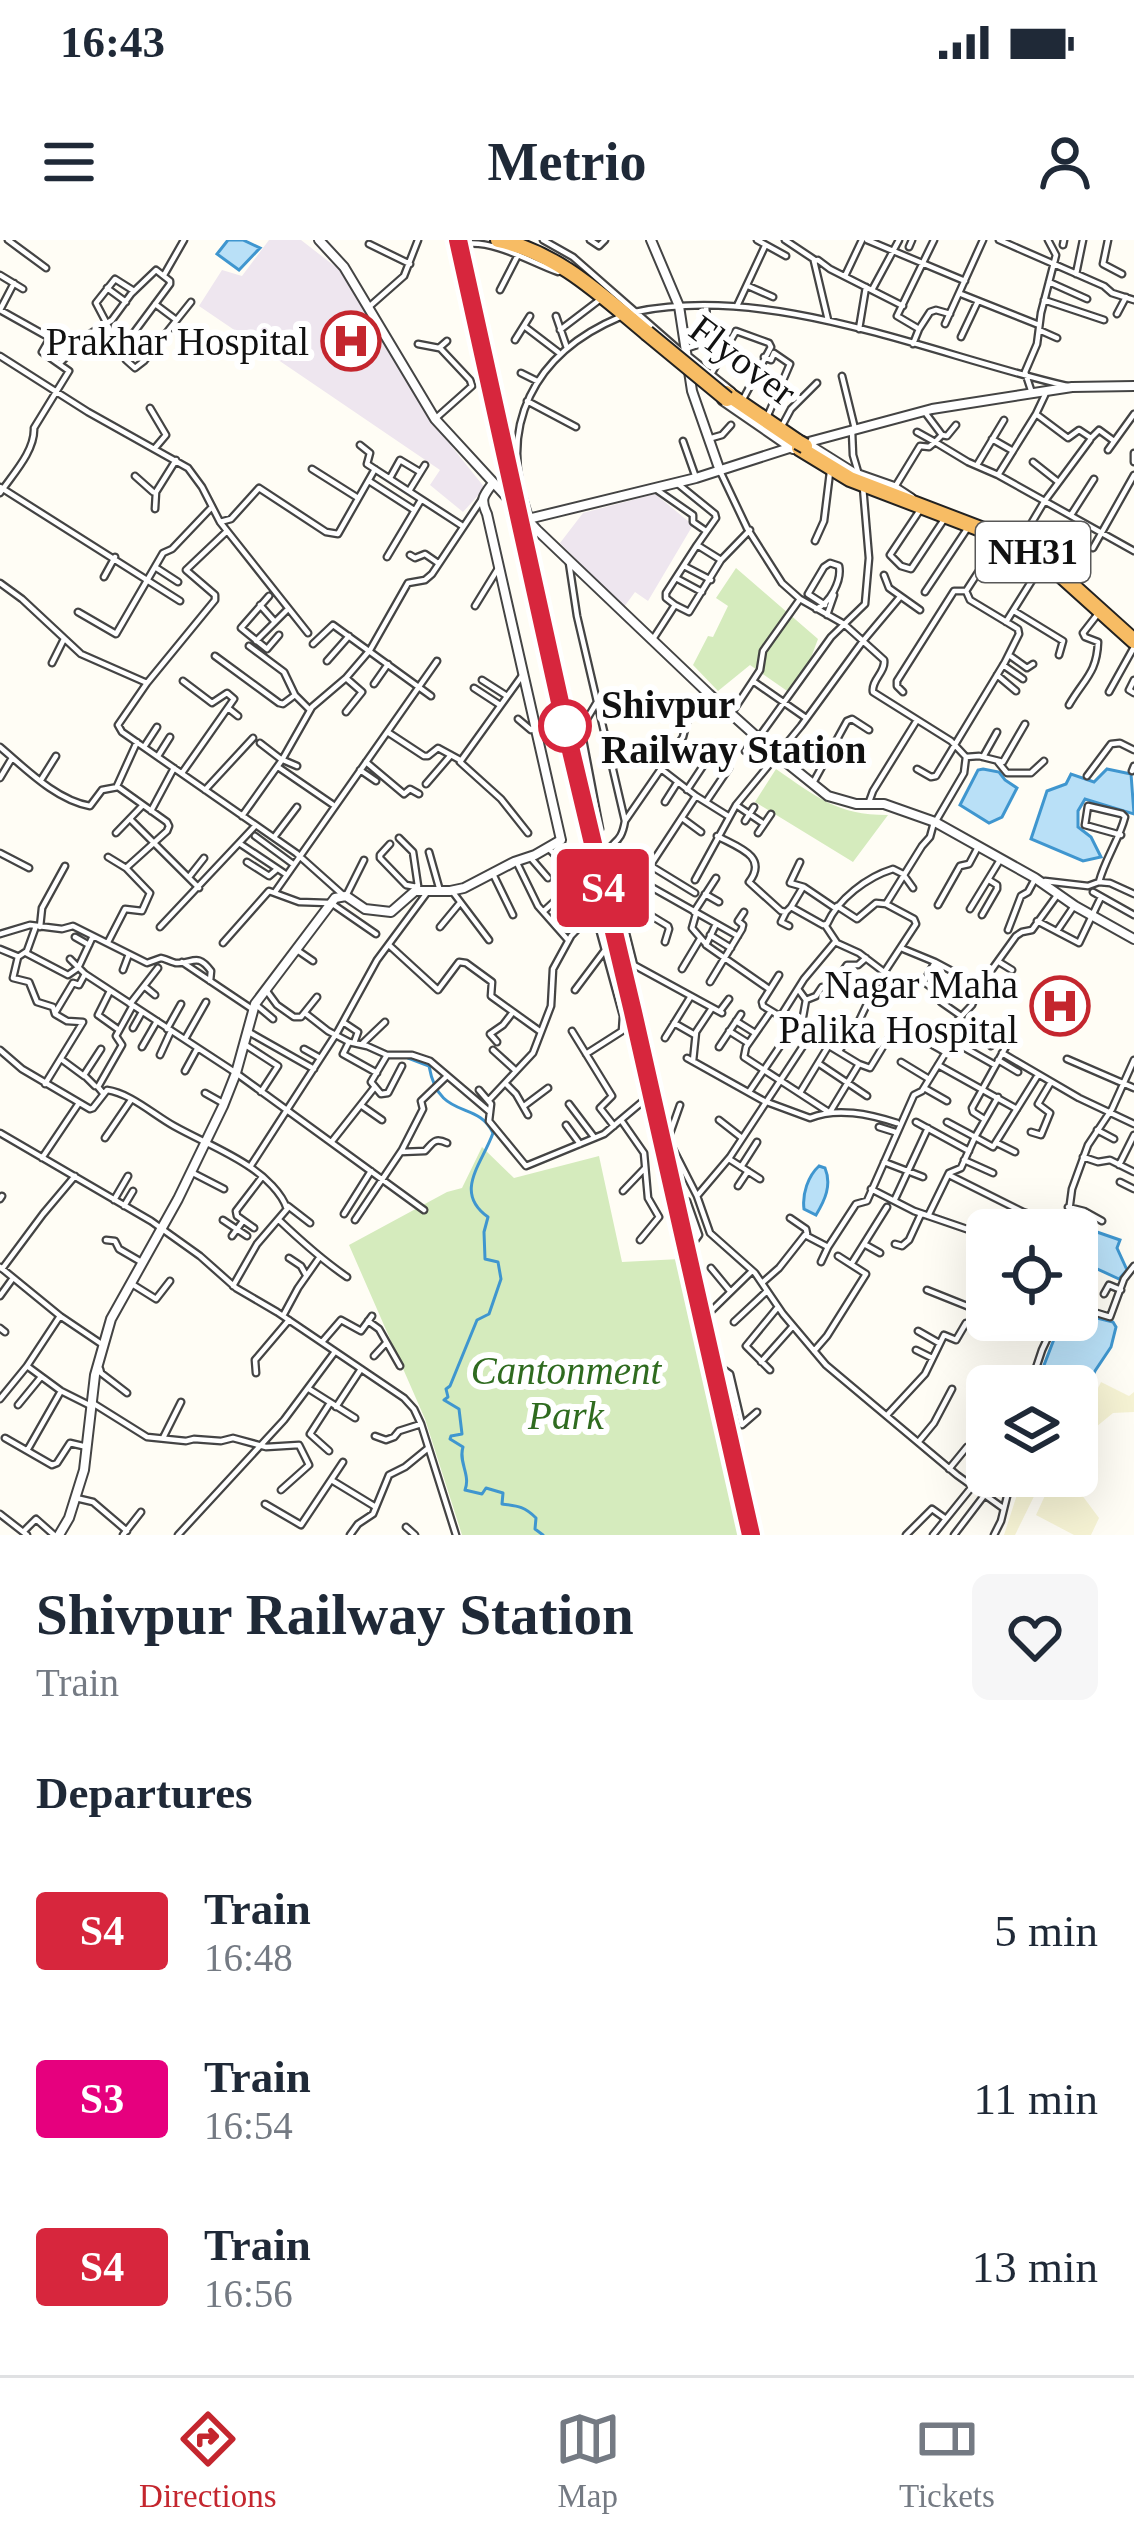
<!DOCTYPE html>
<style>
:root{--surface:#fff;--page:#f6f6f7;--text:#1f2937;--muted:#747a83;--line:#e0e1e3;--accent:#c4262e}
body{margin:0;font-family:"Times New Roman",serif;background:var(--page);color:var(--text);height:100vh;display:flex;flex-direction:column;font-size:45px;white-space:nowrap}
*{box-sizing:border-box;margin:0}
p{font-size:39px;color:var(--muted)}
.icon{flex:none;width:66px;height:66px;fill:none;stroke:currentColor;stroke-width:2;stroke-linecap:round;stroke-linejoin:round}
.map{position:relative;height:1295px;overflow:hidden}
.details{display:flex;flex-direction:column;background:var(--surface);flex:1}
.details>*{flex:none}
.badge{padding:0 24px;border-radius:9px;font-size:42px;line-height:78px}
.controls{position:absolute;left:966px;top:969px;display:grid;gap:24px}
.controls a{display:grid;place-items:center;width:132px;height:132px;border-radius:18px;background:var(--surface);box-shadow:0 12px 48px #0002;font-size:60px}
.map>.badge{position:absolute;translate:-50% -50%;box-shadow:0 0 0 6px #fff}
h2{padding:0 36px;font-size:45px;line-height:108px}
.round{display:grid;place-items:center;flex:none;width:126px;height:126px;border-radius:18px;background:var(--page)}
.headline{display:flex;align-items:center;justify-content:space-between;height:204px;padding:0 36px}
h1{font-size:57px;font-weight:600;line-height:90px}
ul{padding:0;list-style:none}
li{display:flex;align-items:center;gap:36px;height:168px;padding:0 36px}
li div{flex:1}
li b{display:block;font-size:45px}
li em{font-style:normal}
li .badge{min-width:132px;font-weight:700;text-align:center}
.status{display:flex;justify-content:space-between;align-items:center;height:84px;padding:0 60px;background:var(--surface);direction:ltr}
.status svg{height:33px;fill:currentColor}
header{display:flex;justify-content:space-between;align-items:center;height:156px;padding:0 36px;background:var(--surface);font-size:54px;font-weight:600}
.tabs{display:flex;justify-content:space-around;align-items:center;height:168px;border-top:3px solid var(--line);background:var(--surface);font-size:33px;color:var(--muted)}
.tabs a{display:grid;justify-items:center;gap:6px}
.tabs .selected{color:var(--accent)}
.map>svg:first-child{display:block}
</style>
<div class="status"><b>16:43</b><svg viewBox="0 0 49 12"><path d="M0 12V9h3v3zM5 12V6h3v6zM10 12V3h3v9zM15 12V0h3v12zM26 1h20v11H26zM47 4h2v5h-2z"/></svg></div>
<header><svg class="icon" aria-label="menu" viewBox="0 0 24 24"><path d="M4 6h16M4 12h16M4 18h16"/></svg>Metrio<svg class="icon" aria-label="person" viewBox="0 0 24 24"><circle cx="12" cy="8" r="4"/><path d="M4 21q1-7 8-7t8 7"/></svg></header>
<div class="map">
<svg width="1134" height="1295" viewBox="0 0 1134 1295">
<rect width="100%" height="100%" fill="#fffdf5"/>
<path fill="#eee6ef" d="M269,0H301L341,31L432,182L485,248L463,272L430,245L440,230L199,66L222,30L242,36Z
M655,254L693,285L648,361L635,352L624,367L560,303L583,273Z"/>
<path fill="#f6f3d4" d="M1101,1142L1129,1156L1134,1152V1172L1113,1173L1079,1201L1077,1212V1190Z
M1023,1236H1044L1015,1295H1004Z
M1054,1236H1073V1243L1099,1278L1091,1295H1074L1036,1275Z"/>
<path fill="#d5ebbd" d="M736,328L818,399L806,431L790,453L750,425L718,451L693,425L708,396L713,397L728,366L716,358Z
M776,529C817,557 836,575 888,575L853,622L755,562Z
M482,907L514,938L599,916L622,1022L680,1019L744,1295H462L425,1179L349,1005L447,952L462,948Z"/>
<path fill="#b9e0f7" stroke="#3f96cf" stroke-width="3" d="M228,0H243L260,8L239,30L217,14Z
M983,529L999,532L1005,540L1017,548L1002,577L989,583L960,565L978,530Z
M1107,529L1131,534L1134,574L1085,559L1078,571V587L1091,597L1101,617L1083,621L1031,599L1047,551L1066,544L1071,534L1094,542Z
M819,926L825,928C832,945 825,960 816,975L804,969C802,954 808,936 819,926Z
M1094,991L1120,1000L1117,1008L1127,1030L1119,1039L1093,1027L1091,1007Z
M1077,1073L1113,1082L1116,1087L1111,1107L1095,1131L1077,1170V1146H1036L1061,1081L1077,1080Z"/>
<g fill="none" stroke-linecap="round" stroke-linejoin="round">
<path stroke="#3f96cf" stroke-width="3" d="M408,818L429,826C439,882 477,859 493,893C482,924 453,952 488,977L484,992L485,1019L498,1022L501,1039L489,1074L477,1080L450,1146L446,1149L448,1157L444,1160L459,1169L462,1194L451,1196L450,1199L463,1207C458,1222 471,1235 465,1250L482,1254L486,1248L503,1253L502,1264C517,1266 524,1266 536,1278L535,1289L543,1295"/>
<defs>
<path id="minor" d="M8,0L46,28
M543,0L573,17L686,116
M590,0L599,6L605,0
M757,0L786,16
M785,0L815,20
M867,0L965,41
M999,0L1104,46L1112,53L1134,60
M1108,0L1103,24L1122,34
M369,4L410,24
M1063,5L1064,0
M909,7L912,0
M814,21L818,20L830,29L903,66
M814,21L828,80
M1076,34L1083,0
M0,35L23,49
M164,35L184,0
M845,36L862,0
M1049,42L1087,59
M748,46L773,57
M107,48L126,62
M500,50L518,15
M872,50L899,0
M134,51L115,39L96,63L126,120L135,128L144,121L191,62
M961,54L1039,85
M1044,60L1104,80
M155,64L175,79
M370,66L404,36L418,0
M737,66L765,6
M0,70L50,98L42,112L69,131L34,188C35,211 13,234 0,253
M0,70L14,43
M635,72C774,43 932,115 1067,146
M1117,74L1126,57
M556,76L567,108
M945,84L983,0
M524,86L558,112
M859,89L866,47
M919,89L930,72L936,70L950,74
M560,90L598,61
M1039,90L1057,98
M961,97L978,61
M515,100L530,76
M418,104L439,108L447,101
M913,104L919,89L897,76L934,0
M685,109L709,101L706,67
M0,116L88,172L188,228L202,247L220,282L308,393
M764,117L771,120L774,113L790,124L768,175
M60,123L88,95L112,80L131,54L156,30L170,41V44L121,110
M521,133L537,141
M710,136L736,91L769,103L771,107L742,161
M842,136L855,189
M781,147L800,159
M1032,153L1025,132L1037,104L1041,73L1056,15L1048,0
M1045,155L1036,174L1068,198L1079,190L1091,198L1099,190L1114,201
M527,161L576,187
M150,168L166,195L155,208
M499,170C491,115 466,57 465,4C495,0 530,22 558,32
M924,171L942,195
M1036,174L998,235L1134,311
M435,179L472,146L470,140L440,108
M783,184L791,169L817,143
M852,191L853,215L858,232
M917,192L935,202L942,195L947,196L956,185
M708,199L722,195L731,185
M992,199L1013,211
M683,201L695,235
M360,205L370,213L367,224L461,285
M1108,210L1134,174
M1134,213V222
M1033,222L1057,241
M977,225L1004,180
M312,229L358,258
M720,231L747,288L782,343L800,359L844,384L884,420C886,432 871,440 873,452L951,501L966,517L964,533L933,586L930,597L922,606L886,664L914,679L916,684L876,745L859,781L839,811
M135,236L153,252
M390,238L400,220L420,232
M369,241L414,270
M678,244L715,274L716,278L697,305L721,320
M0,247L180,361
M895,247L920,206L929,207L935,202L968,222L998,235
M657,250L693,275V282L706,291
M409,251L425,225
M155,269L156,252L176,220
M920,270L890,315L901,326L911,329L943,281
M529,275C496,186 534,113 620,77
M1071,275L1094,239
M220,282L231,279L259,248L326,292L338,294L375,229
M227,291L186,330L215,355V360L147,443L118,485L122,492L296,613L343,655
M1022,299L1044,262L1090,200
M815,301L824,281L830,232
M1093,308L1134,235
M410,315L415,318L425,314L438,323
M387,317L421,260
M569,323L577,376L625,581C621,605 613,599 606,614L634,725L722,773
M684,326L711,340
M155,327L178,342
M884,335L889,348L920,370
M104,337L115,317
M676,338L702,352
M0,343L22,359L81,414L147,443
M925,352L967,289
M260,365L275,382
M675,365L689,372L721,320L750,290
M475,366L499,327
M816,369C830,363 842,341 839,326L830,323L824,327L808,354L825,365
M1014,371L1063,401L1059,415
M78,372L116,394L163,313L172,309L210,269
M827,375L834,355
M1006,382L1041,326
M653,399L675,365L666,358V353L697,305
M256,401L286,371
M313,404L333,385L431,456
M249,406L284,432L295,455L310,470
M267,409L241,388L269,356
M267,409L279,395
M1009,415L1027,428L1033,424
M215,416L279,463L283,464L295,455
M327,421L349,396
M52,423L64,399
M1003,425L1023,439
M524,433L460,522L501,559L528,593
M997,435L1016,451
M346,438L362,452L346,472
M482,440L507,456
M1134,440L1129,450L1134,453
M753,441L806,478
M374,444L388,424
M474,448L500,465
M903,452L897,446V441L954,351H966
M1109,452L1134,407
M597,462L581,489L600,589
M1069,465C1084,439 1097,433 1098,402L1085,397L1083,393L1097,375
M228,468L238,476
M731,474L760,430L763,411L800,359
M518,479L531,490L537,488
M389,493L424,516H428L438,508L460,520
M759,497L831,397L865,364L869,318L863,247
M260,503L282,520
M0,507C26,529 56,560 90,566L102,550L118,547L167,582L169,586L167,591L126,628
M144,507L157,487
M745,511L755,499
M158,516L170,497
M966,517L979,516L1003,522L1025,484
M983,517L997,492
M283,520L297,526
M366,522L404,554L410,549L419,554
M998,522L1007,533H1031L1044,521
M278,527L332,564
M661,529L696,556L728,576
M917,529L931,537L936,536L1005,422L1019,394L1018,389L970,360L966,351L999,300
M360,530L376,541
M1132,531L1134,526
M182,533L234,459L227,453L212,463L183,441
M1087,536L1111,504L1120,503L1134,510
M0,538L12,518
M41,540L56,516
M813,543L847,481L852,479L869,490
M426,544L451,515
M117,546L137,502
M205,550L253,498
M687,550L707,520
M665,562L677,543
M706,562L729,528
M869,562L873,551L917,480
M736,565L764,584
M151,571L174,528
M242,576L282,520L312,467L346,438L370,410L408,343L425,340L432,334L482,259
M682,578L701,592
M131,580L199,648
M625,581L683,497L688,478L709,454
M745,581L754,567
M116,593L143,565
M758,593L771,574
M255,596L293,624
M275,596L297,567
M717,596C737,607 769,616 749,642L781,671L786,672L791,667L823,685L827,684C838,659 867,637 893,629L903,634L913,648
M399,598L413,612L418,646
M239,603L284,633
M390,604L380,615V618L406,645L417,647
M615,604L695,653
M549,609L588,648L623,776L622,791L586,814
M429,612L440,651
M0,613L29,628
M108,617L126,628L150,653L142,671L125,669L108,702
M530,617L548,638
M516,621L538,666L568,700
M247,622L269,636L276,630
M607,622L738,696
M800,622L790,643L804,647L835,668
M650,626L696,556
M493,634L513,675
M189,637L204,618
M695,640L736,565L801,486L863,401L900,357
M1045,641L1088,646L1099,642L1110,643L1134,654
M1099,642C1105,619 1119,600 1125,577L1122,574L1088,566L1085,585L1121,595
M452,651L489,700
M275,652L437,421
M1093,652L1134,675
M705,654L719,662
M617,655L668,686L669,689L665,702
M346,656L364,620
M619,663C612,684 625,706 630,727C640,777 641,850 668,894
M334,665L376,694
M938,665L960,626L969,624L977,609
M837,666L857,679L876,663L886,664
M791,667L803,647
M970,669L1000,620
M544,671L571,646
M694,672L716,638
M786,672L781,682L789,686
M696,674L692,688L705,703
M982,675L997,649V645L989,640
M1037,681L1079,703L1101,657
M716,684L706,705L769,749
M825,685L837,703L859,713L884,732
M36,686L27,711L18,717L13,738L29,742L37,762L53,767L55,774L67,781L83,782L45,844
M40,687L42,668L65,626
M160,687L255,586
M440,687L459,664
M1008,690L1021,656L1028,652L1035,639
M1057,691L1074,666
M0,694L30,685L62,689L73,686L93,696L78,728L68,735L26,713
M710,695L731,708
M93,696L147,723L161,718C163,718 174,723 176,723C193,724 197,712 211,731L210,741
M75,697L89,705
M223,703L269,651L299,662L329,663
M390,706L438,750L459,722L466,723L492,742L491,756L541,792
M901,708L935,722L924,742L944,757
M0,709L17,716
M297,710L313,721
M70,719L85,734L236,833L424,970
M182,722L252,769
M935,722L980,746
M999,722L1012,730
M682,729L700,699
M123,730L129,714
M779,735L762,762L763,766L859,824L830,872
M710,742L742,689L743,685L738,681L744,672
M854,744L870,752
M144,746L155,755
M798,749L806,760L801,788
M266,750L277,765L294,777H301L317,757
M575,750L605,710
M110,751L98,775L119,790
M806,760L816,756L822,747H831L847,725H858L866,718
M130,764L158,728
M255,764L273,779
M720,771L729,759
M771,771L746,807L744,817L827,871
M55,773L73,743L79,745L85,734
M305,773L328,791L349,802L367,806L387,815H412L430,821L490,872
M782,774L804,739L835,702
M961,776L941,762L962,737
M736,781L755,793
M343,782L358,792L354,803
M674,783L695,795
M133,788L142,772
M167,789L181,764
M247,791L314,829
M572,791L612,856L600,868L614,886
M729,791L748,803
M665,798L691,756
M185,799L206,762
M924,800L945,812
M953,800L957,781L972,765L980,746L1016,696L1022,692L1032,690L1058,654
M349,802L343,814L377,833
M497,802L490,794L503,785L513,772
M363,803L385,782
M244,804L278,826L261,852
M991,806L1004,783
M142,807L157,781
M719,807L741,774
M304,809L320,818
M0,810L22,829L90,869L93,868L107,850C130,853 154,875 174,886C199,900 227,911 250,927C265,937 282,953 287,969L257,1004L233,1046
M493,810L515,830
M1002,813L1079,858L1134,884
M160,815L171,791
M387,815L371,842L381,854L388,853L402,826
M687,818L764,861L810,878C837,867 869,874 897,883
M61,819L84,836
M1067,819L1134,848
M998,820L1018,832
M693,821L696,792L712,768
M901,822L929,839
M818,823L867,856
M859,824L870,828L887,800
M938,825L1017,869
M185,831L197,809
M505,843L516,854L528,875
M95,846L84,835L101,809
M926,849L947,861
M479,850L491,864L489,881L526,926L604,894L642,862
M801,851L829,805
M749,852L795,784
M103,853L98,847L122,805L116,796L132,767
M205,853L221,862
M998,857L975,897L993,907L1038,835
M489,860L533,813L551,766L553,729L571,696L596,670
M569,864L594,897
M680,865L668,899L697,956L710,993L755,1033L783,1074L826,1125L957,1235L1003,1268
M362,866L382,880
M524,866L548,848
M984,879L973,872L972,868L1008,803V799L999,792
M621,880L644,913L648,958L659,977L640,1000
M719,880L742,898
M916,882L969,911
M566,885L580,904
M879,887L895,892
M1097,890L1114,899
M1031,892L1041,895L1050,873L1038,864L1051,842
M0,893L151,981L200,1016L236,1048L277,1072L404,1158L414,1169L421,1184L456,1295
M105,898L131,860
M333,900L374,848
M997,903L1015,912
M401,912L425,911C433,903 434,897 447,903
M1083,917L1098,922L1110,920L1134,932
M42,918L79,863
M729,919L760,939
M964,920L993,933
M884,922L923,937
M1119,925L1134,895
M250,927L338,791L377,720L429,650
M741,927L757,902
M191,932L224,949
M949,935L1023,972L1070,987
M1120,942L1134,949
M738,946L748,931
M871,949L914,971L987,996
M623,951L645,928
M697,956L730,917L811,794
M0,959L2,956
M895,959L928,888
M114,960L128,936
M687,961L699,995L691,1006L706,1075
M124,966L133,951
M288,966L310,983
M1068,967L1084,971L1102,981
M344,974L371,931
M928,976L949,933L961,928L975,897L947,882
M790,978L806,989L807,994
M223,980L247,996
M279,980C301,1001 322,1020 347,1037
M355,980L402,910L423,869L421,861L446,837
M254,988L237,976L236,971L262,937
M1074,990L1068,979L1072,949L1088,905L1112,869L1134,820
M1077,993L1085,1032L1077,1050
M232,996L243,981
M106,1000L115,1001L119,1009L143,1023
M864,1004L880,1013
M895,1004L902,1006L909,1000L921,974
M289,1018L301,1026L306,1035
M821,1022L828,1007
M852,1023L887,967
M0,1027L60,1076L103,1105
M711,1028L730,1051
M2,1029L43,974L75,936
M752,1031L705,1077L720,1127L730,1134L742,1185L757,1172
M763,1042L779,1028L805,995L828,1007L856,964L867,961L914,855L922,851L951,804H958L995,825
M132,1044L156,1059L170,1041
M927,1050L987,1074
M1104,1054L1109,1045L1121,1050
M0,1056L13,1038
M1077,1067L1110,1077L1124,1039L1134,1026
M284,1074L298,1048L319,1018
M368,1081L379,1089L400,1126
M734,1082L767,1051
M0,1088L5,1092
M918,1091L939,1103
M322,1102L341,1080L361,1091L372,1076
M916,1110L932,1118
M814,1111L827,1096L866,1034L838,1016
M374,1116L386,1103
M761,1122L793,1086
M27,1126L61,1151L91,1166
M100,1129L101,1133L127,1153
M770,1130L746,1106L778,1067
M256,1133L255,1120L289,1080
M1030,1146L1042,1110L1056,1080
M309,1149L355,1178
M0,1159L27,1126L60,1076
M91,1162L147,1197L186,1201L194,1199L221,1201L233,1198L266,1207L299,1205L309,1225L281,1250
M18,1165L41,1137
M336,1167L361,1129
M888,1174L925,1134L944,1095L956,1100L966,1083L978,1084L983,1074
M375,1196L386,1200L394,1197L399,1191L421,1184
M5,1198L52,1225L57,1223L70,1203L87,1207
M163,1198L181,1162
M920,1200L934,1183L952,1149
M28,1209L61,1151
M329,1211L310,1194L330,1163
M949,1229L967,1207
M333,1241L374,1266
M76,1258L93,1262L127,1291
M265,1264L301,1285L343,1222
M0,1274L27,1295
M406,1287L415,1295
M23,1292L36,1279L54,1295
M123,1295L141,1272
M178,1295L284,1180L334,1113
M350,1295L358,1284L373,1274L389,1235L405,1227L427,1209
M906,1295L932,1269L946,1279
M933,1295L971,1248
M954,1295L983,1257
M994,1295L1001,1281L1012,1236"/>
<path id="tertiary" d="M319,0L344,27L435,179L537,290L709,454L777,515L828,556L856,564H884L935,582L1035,638L1075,666L1134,699
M651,0L679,66L692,151L720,231
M686,116L731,152
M722,160L793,209
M803,201L854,233L894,247L911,258
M528,279L696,238L805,203L932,169L1072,147L1134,146
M59,1295L69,1278L84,1230L95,1135L111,1079L178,959L223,866L236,833L255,764L335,658L346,656L365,669L391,672L415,651H450L464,648L514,622L535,615L561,600L487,274C480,259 483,256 493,243"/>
<path id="trunk" d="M498,0C558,13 601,55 647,93
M726,153L798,202
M799,208L850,239L1020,304L1044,320L1134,401"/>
</defs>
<use href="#minor" stroke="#444" stroke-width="9"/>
<use href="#tertiary" stroke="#444" stroke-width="12"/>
<use href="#trunk" stroke="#222" stroke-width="18"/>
<use href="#minor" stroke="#fff" stroke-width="4.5"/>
<use href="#tertiary" stroke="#fff" stroke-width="8"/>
<use href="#trunk" stroke="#f7bc64" stroke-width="14"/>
<path stroke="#c4262e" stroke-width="3" d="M458,0L567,494L633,772L751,1295"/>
<defs>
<path id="trunk-bridge" d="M647,93L727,159
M798,202L805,206"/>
</defs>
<use href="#trunk-bridge" stroke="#222" stroke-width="18" stroke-linecap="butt"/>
<use href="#trunk-bridge" stroke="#f7bc64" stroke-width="14"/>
</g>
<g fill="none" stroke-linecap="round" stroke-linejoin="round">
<defs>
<path id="line" d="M458,0L567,494L633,772L751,1295"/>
</defs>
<use href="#line" stroke="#fff" stroke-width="27"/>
<use href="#line" stroke="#d7263d" stroke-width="18"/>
</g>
<defs>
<symbol id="hospital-ring" viewBox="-11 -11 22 22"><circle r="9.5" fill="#fff" stroke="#c4262e" stroke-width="1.5"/><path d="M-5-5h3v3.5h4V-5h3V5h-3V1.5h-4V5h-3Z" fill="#c4262e"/></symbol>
</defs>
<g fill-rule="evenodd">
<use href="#hospital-ring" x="318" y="68" width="66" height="66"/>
<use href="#hospital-ring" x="1027" y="733" width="66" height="66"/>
</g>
<circle fill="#fff" stroke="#d7263d" stroke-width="6" cx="565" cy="486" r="24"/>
<g text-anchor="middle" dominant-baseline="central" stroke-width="12" stroke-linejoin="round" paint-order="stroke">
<rect fill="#fff" stroke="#585858" stroke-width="3" x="976" y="282" width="114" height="60" rx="9"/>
<g font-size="36" font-weight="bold" fill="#111">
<text x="1033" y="312">NH31</text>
</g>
<g font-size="39" fill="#111" stroke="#fff" text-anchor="end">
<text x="309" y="101">Prakhar Hospital</text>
<text x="1018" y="744">Nagar Maha<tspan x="1018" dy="45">Palika Hospital</tspan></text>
</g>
<g font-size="39" fill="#111" stroke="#fff">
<text transform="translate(743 120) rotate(37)">Flyover</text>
</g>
<g font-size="39" font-weight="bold" fill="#111" stroke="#fff" text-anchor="start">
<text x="601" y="464">Shivpur<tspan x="601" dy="45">Railway Station</tspan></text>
</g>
<g font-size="39" font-style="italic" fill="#2f6b1f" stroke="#fff">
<text x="566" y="1130">Cantonment<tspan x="566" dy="45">Park</tspan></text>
</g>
</g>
</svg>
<div class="controls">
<a><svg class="icon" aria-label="locate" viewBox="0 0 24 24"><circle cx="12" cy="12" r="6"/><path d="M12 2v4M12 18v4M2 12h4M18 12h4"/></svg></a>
<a><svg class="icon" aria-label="layers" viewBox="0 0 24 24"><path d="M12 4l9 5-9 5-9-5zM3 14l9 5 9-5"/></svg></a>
</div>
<b class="badge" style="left:603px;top:648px;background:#d7263d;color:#fff">S4</b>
</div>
<section class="details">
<div class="headline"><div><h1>Shivpur Railway Station</h1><p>Train</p></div><a class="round"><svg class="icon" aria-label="heart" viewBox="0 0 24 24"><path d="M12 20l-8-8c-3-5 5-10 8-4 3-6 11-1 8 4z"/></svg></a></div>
<h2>Departures</h2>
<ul>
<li><span class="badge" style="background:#d7263d;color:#fff">S4</span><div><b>Train</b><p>16:48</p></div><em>5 min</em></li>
<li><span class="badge" style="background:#e6007e;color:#fff">S3</span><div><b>Train</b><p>16:54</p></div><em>11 min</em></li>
<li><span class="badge" style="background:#d7263d;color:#fff">S4</span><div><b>Train</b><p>16:56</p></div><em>13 min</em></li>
</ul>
</section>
<nav class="tabs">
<a class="selected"><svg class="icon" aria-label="directions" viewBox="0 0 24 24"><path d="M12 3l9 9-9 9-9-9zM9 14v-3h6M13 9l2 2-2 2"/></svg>Directions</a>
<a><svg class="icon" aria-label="map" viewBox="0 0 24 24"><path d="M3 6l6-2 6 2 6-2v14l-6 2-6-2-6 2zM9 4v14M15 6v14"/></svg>Map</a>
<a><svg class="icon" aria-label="tickets" viewBox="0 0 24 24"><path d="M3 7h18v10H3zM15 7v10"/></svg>Tickets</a>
</nav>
